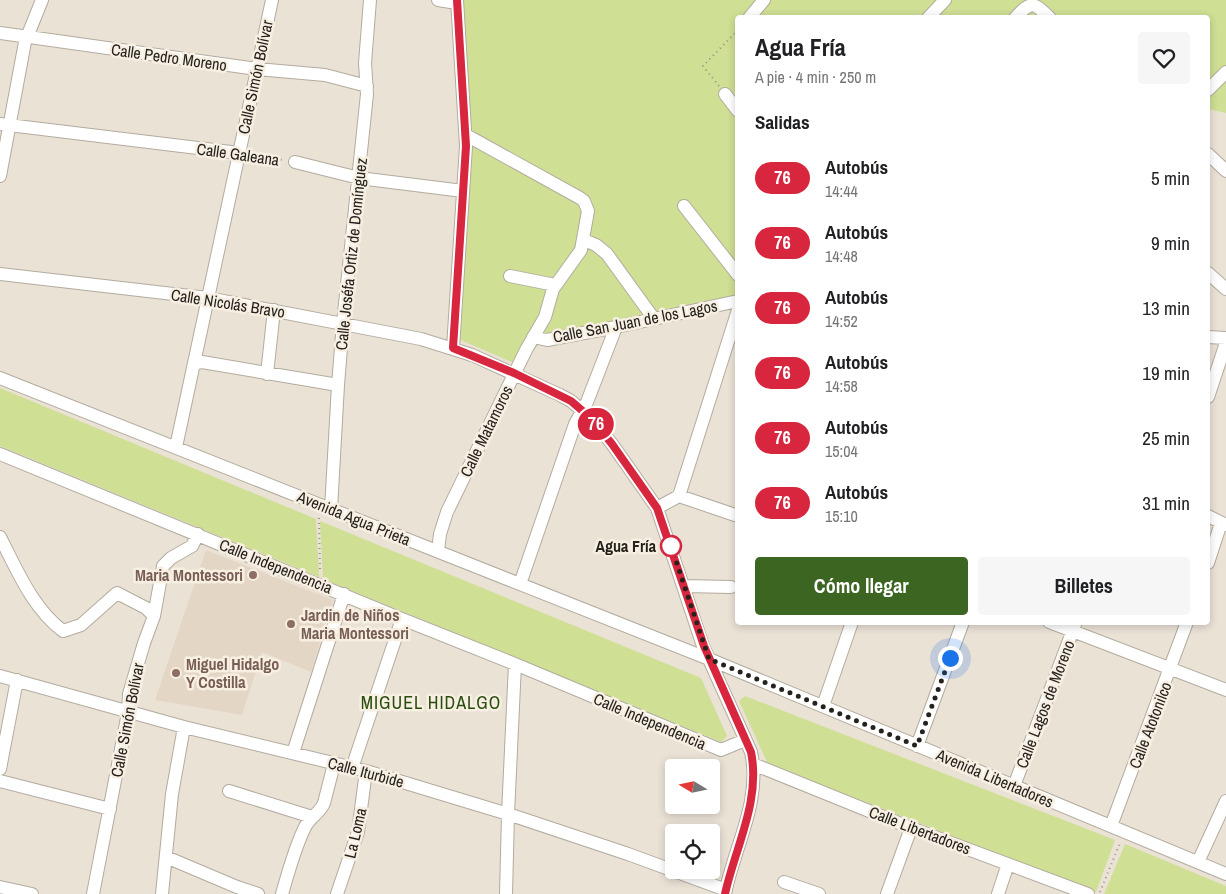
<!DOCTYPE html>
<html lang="es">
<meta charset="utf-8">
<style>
:root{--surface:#fff;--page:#f6f6f6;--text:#202124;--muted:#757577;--accent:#3b6521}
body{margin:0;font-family:"Archivo Narrow",sans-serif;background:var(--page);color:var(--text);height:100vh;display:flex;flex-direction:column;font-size:19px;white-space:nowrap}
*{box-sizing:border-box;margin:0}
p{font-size:16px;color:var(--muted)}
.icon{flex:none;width:28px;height:28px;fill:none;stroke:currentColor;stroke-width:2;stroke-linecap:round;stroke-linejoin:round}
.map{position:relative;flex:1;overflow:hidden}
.drawer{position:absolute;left:735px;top:15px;width:475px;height:610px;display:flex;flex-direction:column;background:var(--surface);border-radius:5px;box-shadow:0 2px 8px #0003}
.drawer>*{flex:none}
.badge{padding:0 10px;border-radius:16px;font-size:18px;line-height:32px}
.needle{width:32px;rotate:280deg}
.tools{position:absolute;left:665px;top:759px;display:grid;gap:10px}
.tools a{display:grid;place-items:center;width:55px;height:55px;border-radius:5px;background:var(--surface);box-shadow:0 2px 8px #0003;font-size:25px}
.you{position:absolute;width:25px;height:25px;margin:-12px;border:4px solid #fff;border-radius:50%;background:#1a73e8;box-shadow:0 0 0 8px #1a73e833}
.map>.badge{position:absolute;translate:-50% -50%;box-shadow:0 0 0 2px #fff}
h2{padding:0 20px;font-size:19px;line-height:45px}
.round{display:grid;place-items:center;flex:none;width:52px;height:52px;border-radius:5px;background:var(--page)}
.overview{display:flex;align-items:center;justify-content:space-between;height:85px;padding:0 20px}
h1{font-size:24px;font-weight:700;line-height:38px}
.cta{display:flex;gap:10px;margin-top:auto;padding:10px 20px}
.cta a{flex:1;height:58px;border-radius:5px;background:var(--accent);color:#fff;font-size:20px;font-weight:700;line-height:58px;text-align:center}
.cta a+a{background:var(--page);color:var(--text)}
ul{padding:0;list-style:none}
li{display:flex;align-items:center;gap:15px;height:65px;padding:0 20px}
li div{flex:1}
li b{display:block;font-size:19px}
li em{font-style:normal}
li .badge{min-width:55px;font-weight:700;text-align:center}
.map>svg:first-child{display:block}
</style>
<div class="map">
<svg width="1226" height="894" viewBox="0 0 1226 894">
<rect width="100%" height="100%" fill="#ebe2d6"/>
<path fill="#e4d6c5" d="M206,550L333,600L311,672L262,652L242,715L155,700Z"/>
<path fill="#cfdf94" d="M459,0H1226V113L1208,109V18H738L737,300L539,344L521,366L456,338L463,127Z
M0,388L316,519L319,577L0,446Z
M320,521L701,678L727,736L721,742L323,579Z
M745,696L1115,840L1096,892L768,764L739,701Z
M1125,844L1226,886V894H1104Z"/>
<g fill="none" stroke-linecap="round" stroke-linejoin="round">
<defs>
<path id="minor" d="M438,0L457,3
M749,18L764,0
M928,18L945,0
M1015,18C1032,0 1033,2 1050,18
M0,33L257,69L325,75L367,86
M1208,90L1226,72
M725,94L738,111
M0,124L239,153
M1208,154L1226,171
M295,162L359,178L463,191
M0,176L25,42L42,0
M684,206L738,275
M584,240L596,245L607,254L654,319
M1208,273L1226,289
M0,274L208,298L421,339L472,355L560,395L571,401L592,419L612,444L657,508L703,646L751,752C762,801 734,847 725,894
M510,276L555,285
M533,337L547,340L616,327L738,301
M1208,337L1226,338
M453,348L466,146L457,0
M194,364L202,362L338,385
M267,374L274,310
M0,378L709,659L1226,874
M1208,397L1226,343
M176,447L272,0
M0,454L402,619L515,664L721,750L745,740
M679,496L738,310
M657,508L679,496L738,516
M331,509L338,385L343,323L367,94L365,63L370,0
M1208,516L1226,525
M0,537C17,570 33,609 63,631L81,625L117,593L146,608L154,616
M438,551L440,534L447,512L526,350L545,317L553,289L581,250L588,211L584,201L580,198L466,135
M1208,563L1221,523
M520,584L575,424L587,402L616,327
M684,586L731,587
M1049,622L1226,690
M0,676L184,727L366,771L508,814L628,854L726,890
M823,706L852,622
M917,746L963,622
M293,753L344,594
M753,764L911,828L1088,894
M352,768L402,619
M0,769L17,680
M0,781L110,809
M1014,786L1076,622
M229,791L312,817
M1111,826L1187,622
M166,857L237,887L258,894
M1198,862L1226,801
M784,882L819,894
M0,887L32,894
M93,894L128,713L129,694L144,643L154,616L163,566L171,558L192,546L198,534
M162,894L172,794L184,727
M282,894C288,873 295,847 305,827C310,817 320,813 324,803L334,764
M337,894L358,832L366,771
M506,894L508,814L515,664
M887,894L911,828
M998,894L1008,864"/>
</defs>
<use href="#minor" stroke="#b3ab9f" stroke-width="14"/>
<path stroke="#958f86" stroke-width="2" stroke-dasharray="1 4" stroke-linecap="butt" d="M719,86L703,66L738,30
M251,155L284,160
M319,518L320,573
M1100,892L1120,843"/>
<use href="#minor" stroke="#fff" stroke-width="12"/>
</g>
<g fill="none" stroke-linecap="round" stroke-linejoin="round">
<defs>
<path id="line" d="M457,0L466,146L453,348L514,373L571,401L592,419L612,444L657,508L704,646L751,752C761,801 735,848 725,894"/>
</defs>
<use href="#line" stroke="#fff" stroke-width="11"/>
<use href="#line" stroke="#d7263d" stroke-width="8"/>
<path stroke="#25221e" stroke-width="5" stroke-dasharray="0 9" d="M671,546L709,659L917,746L950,658"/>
</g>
<circle fill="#fff" stroke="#d7263d" stroke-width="2.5" cx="671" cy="546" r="10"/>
<g fill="#8d6e63" stroke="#f8efe3" stroke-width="2">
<circle cx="253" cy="575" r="5"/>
<circle cx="291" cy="624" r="5"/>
<circle cx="176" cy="673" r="5"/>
</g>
<g text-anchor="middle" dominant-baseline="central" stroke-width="5" stroke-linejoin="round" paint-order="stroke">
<g font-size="16" fill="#25221e" stroke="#f8efe3">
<text transform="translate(169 57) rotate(8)">Calle Pedro Moreno</text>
<text transform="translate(255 77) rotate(-78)">Calle Simón Bolívar</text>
<text transform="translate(238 154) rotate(8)">Calle Galeana</text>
<text transform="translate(351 254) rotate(-84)">Calle Joséfa Ortiz de Domínguez</text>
<text transform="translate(228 303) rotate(9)">Calle Nicolás Bravo</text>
<text transform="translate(635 321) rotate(-11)">Calle San Juan de los Lagos</text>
<text transform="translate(486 431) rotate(-64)">Calle Matamoros</text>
<text transform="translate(354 518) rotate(22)">Avenida Agua Prieta</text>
<text transform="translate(276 566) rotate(22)">Calle Independencia</text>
<text transform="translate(1045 704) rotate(-69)">Calle Lagos de Moreno</text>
<text transform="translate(127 720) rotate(-79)">Calle Simón Bolívar</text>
<text transform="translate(650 721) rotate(23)">Calle Independencia</text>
<text transform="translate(1150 725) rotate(-69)">Calle Atotonilco</text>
<text transform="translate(366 772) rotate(15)">Calle Iturbide</text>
<text transform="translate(995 778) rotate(23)">Avenida Libertadores</text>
<text transform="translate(920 830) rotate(21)">Calle Libertadores</text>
<text transform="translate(355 833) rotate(-77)">La Loma</text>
</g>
<g font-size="16" font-weight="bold" fill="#25221e" stroke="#f8efe3" text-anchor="end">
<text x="656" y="546">Agua Fría</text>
</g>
<g font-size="16" font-weight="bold" fill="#785e54" stroke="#f8efe3" text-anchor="start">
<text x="243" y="575" text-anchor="end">Maria Montessori</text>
<text x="301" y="615">Jardin de Niños<tspan x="301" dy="18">Maria Montessori</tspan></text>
<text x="186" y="664">Miguel Hidalgo<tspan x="186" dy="18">Y Costilla</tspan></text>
</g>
<g font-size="18" letter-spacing="1" fill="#284e0e" stroke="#f8efe3">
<text x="431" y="702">MIGUEL HIDALGO</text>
</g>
</g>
</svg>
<div class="tools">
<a><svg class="needle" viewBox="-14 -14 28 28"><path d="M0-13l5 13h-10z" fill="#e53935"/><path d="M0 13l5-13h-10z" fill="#757577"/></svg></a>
<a><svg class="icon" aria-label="locate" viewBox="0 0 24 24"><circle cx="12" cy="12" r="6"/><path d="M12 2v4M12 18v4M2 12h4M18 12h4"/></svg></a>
</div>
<div class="you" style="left:950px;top:658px"></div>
<b class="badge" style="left:596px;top:424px;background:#d7263d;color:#fff">76</b>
<section class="drawer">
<div class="overview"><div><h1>Agua Fría</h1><p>A pie · 4 min · 250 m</p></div><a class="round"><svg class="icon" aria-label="heart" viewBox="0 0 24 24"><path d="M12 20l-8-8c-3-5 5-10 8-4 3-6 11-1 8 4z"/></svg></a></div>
<h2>Salidas</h2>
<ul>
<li><span class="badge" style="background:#d7263d;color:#fff">76</span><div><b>Autobús</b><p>14:44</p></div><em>5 min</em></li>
<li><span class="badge" style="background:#d7263d;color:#fff">76</span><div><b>Autobús</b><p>14:48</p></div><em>9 min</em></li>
<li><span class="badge" style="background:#d7263d;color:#fff">76</span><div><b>Autobús</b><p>14:52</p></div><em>13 min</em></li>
<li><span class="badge" style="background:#d7263d;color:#fff">76</span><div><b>Autobús</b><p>14:58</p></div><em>19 min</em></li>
<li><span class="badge" style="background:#d7263d;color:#fff">76</span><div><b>Autobús</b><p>15:04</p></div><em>25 min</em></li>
<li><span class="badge" style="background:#d7263d;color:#fff">76</span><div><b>Autobús</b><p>15:10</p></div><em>31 min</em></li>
</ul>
<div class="cta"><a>Cómo llegar</a><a>Billetes</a></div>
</section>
</div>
